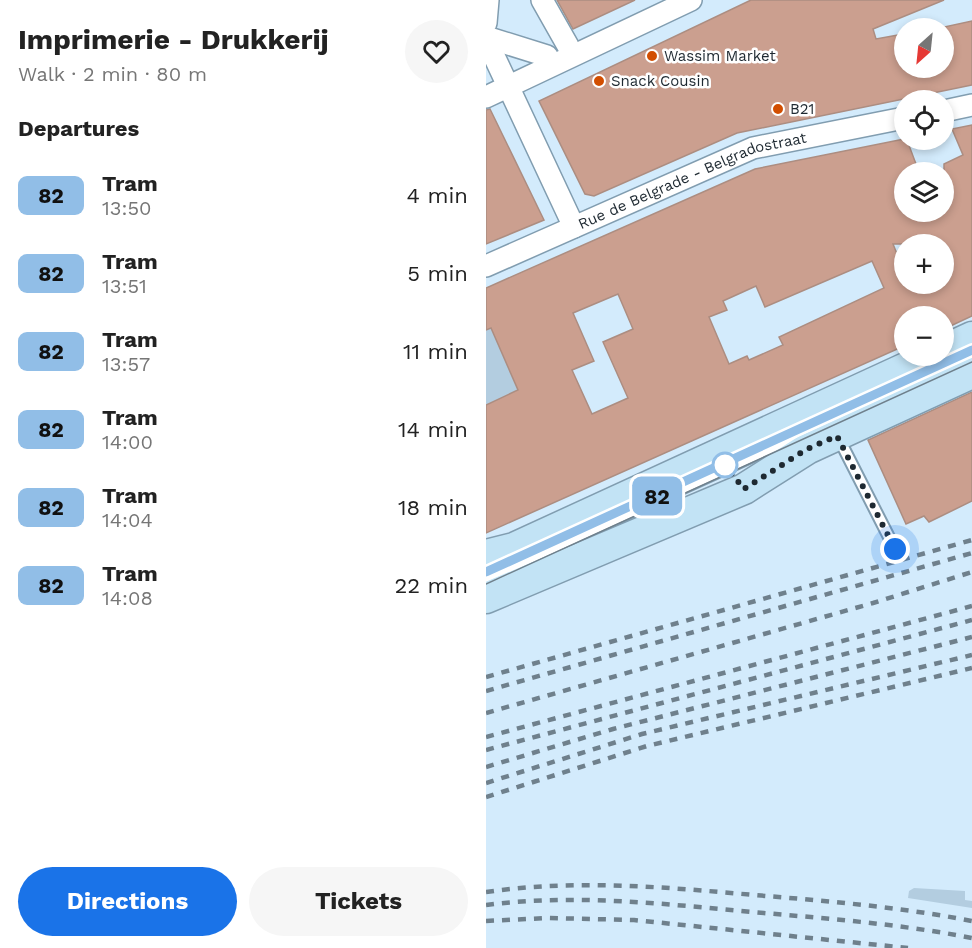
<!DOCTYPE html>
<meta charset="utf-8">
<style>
:root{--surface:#fff;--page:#f6f6f6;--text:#222;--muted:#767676;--accent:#1a73e8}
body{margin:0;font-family:"Work Sans",sans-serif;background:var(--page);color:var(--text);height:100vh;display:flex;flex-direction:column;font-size:22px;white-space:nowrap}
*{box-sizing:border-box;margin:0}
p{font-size:20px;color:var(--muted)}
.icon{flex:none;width:33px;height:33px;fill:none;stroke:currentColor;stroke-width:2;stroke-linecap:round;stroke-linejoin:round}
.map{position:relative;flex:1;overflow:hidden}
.details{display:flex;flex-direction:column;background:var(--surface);width:486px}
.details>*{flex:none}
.badge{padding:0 12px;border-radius:9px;font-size:21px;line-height:39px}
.needle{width:39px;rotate:207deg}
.buttons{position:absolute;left:408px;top:18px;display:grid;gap:12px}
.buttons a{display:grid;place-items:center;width:60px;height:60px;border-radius:50%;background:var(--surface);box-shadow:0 3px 9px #0003;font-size:30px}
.you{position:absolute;width:30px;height:30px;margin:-15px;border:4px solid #fff;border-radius:50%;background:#1a73e8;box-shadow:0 0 0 9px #1a73e833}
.map>.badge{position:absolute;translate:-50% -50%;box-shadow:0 0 0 3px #fff}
h2{padding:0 18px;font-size:22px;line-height:54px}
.round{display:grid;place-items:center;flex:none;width:63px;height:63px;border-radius:32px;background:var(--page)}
.headline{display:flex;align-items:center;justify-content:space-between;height:102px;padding:0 18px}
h1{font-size:28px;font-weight:700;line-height:45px}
.button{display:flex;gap:12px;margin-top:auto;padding:12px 18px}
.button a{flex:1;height:69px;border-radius:36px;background:var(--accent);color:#fff;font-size:24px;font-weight:700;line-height:69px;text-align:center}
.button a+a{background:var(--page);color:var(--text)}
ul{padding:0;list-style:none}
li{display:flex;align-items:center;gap:18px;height:78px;padding:0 18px}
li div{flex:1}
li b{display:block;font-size:22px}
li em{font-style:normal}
li .badge{min-width:66px;font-weight:700;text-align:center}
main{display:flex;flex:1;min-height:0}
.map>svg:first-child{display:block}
</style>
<main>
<section class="details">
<div class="headline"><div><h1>Imprimerie - Drukkerij</h1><p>Walk · 2 min · 80 m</p></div><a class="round"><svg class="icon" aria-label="heart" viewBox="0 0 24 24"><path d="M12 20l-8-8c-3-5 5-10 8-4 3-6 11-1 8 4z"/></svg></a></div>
<h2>Departures</h2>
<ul>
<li><span class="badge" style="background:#91bee7;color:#111">82</span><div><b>Tram</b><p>13:50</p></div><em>4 min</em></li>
<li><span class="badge" style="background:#91bee7;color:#111">82</span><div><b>Tram</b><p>13:51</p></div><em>5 min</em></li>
<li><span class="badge" style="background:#91bee7;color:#111">82</span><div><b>Tram</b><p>13:57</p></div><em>11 min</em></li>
<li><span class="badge" style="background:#91bee7;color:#111">82</span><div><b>Tram</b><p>14:00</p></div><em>14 min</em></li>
<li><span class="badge" style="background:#91bee7;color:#111">82</span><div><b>Tram</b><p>14:04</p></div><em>18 min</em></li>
<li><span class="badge" style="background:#91bee7;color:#111">82</span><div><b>Tram</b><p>14:08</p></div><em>22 min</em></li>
</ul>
<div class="button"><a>Directions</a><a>Tickets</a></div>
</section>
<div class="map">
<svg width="486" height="948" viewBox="0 0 486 948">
<rect width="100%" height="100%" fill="#d3ebfc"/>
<path fill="#b3cde0" d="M5,328L32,390L0,405V330Z
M428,888L479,891V900L486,901V908L422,898L423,891Z"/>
<path fill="#cb9f8f" stroke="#ac8d81" stroke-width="1.5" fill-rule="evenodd" d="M71,0H149L87,29Z
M265,0H458L387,29L390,39L418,34V68H458V27L486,21V85L251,133L108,196L99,194L53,101Z
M4,109L58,220L0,244V110Z
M486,125V316L458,329V316H418V346L0,533V405L32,390L5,328L0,330V288L269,169L418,139L421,140L433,172H418V212H458V164L477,155L466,129ZM407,244H458V284H433L425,287L424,284H418V271ZM386,261L398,288L293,337L297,345L263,360L261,356L243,364L223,317L241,310L237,301L270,286L279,307ZM132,294L147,329L117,342L142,398L106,414L86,370L108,361L87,313Z
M486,392V501L443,522L438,516L420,524L382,440Z"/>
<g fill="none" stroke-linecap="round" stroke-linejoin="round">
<defs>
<path id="lane" d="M352,437L409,549
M0,578L486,356"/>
<g id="street">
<path d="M56,0L82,46"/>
<path d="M0,23L2,0"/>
<path d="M0,37L61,56"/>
<path d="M0,39L88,227"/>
<path d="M0,97L205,0"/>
<path d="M458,111L486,105"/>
<path id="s1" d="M0,266L267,148L418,118"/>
</g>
<path id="secondary" d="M458,350L486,337
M0,555L28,548L446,356
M0,598L258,489L321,449L486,373"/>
</defs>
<use href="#lane" stroke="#819db0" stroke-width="14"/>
<use href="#street" stroke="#819db0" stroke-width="24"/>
<use href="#secondary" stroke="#819db0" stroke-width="33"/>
<use href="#lane" stroke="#fff" stroke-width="10"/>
<use href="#street" stroke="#fff" stroke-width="21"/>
<use href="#secondary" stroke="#c2e3f5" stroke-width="30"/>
<path stroke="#6f808c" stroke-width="1.5" d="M0,572L486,350
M0,584L486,362"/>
<path stroke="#6f808c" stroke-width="4.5" stroke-dasharray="8 8" stroke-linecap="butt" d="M0,677L486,540
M0,691L486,553
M0,713L387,603L486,572
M0,737L486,606
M0,750L486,620
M0,767L127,729L486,637
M0,783L156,734L486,655
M0,797L161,746L486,668
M0,892C90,879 178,887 268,895C341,901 414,907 486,921
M0,905C84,894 171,903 255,911C333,918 409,923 486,938
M0,921L62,918L148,920L422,948"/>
</g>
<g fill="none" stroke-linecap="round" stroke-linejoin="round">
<defs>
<path id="line" d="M0,572L486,350"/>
</defs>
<use href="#line" stroke="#fff" stroke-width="14"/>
<use href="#line" stroke="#91bee7" stroke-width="9"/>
<path stroke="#1e2931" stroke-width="6" stroke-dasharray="0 10.8" d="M239,465L258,489L321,449L351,436L409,549"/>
</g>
<g fill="#d24e01" stroke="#fff" stroke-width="2">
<circle cx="166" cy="56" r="6"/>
<circle cx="113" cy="81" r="6"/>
<circle cx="292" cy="109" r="6"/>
</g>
<circle fill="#fff" stroke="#91bee7" stroke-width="3" cx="239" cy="465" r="12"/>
<g text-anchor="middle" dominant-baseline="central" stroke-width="5" stroke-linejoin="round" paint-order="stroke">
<g font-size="15" fill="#1e2931" stroke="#fff" text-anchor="start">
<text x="178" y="56">Wassim Market</text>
<text x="125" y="81">Snack Cousin</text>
<text x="304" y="109">B21</text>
</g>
<g font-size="15" fill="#1e2931" stroke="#fff">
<text stroke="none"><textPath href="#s1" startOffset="224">Rue de Belgrade - Belgradostraat</textPath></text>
</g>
</g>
</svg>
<div class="buttons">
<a><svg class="needle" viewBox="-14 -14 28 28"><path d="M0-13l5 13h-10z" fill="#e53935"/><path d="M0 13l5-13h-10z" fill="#767676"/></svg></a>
<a><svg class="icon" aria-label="locate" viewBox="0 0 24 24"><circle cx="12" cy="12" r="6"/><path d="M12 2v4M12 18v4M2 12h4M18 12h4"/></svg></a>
<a><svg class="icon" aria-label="layers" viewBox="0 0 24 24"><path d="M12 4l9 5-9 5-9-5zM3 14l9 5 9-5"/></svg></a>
<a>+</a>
<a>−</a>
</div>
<div class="you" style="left:409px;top:549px"></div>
<b class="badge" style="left:171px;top:496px;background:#91bee7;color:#111">82</b>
</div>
</main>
